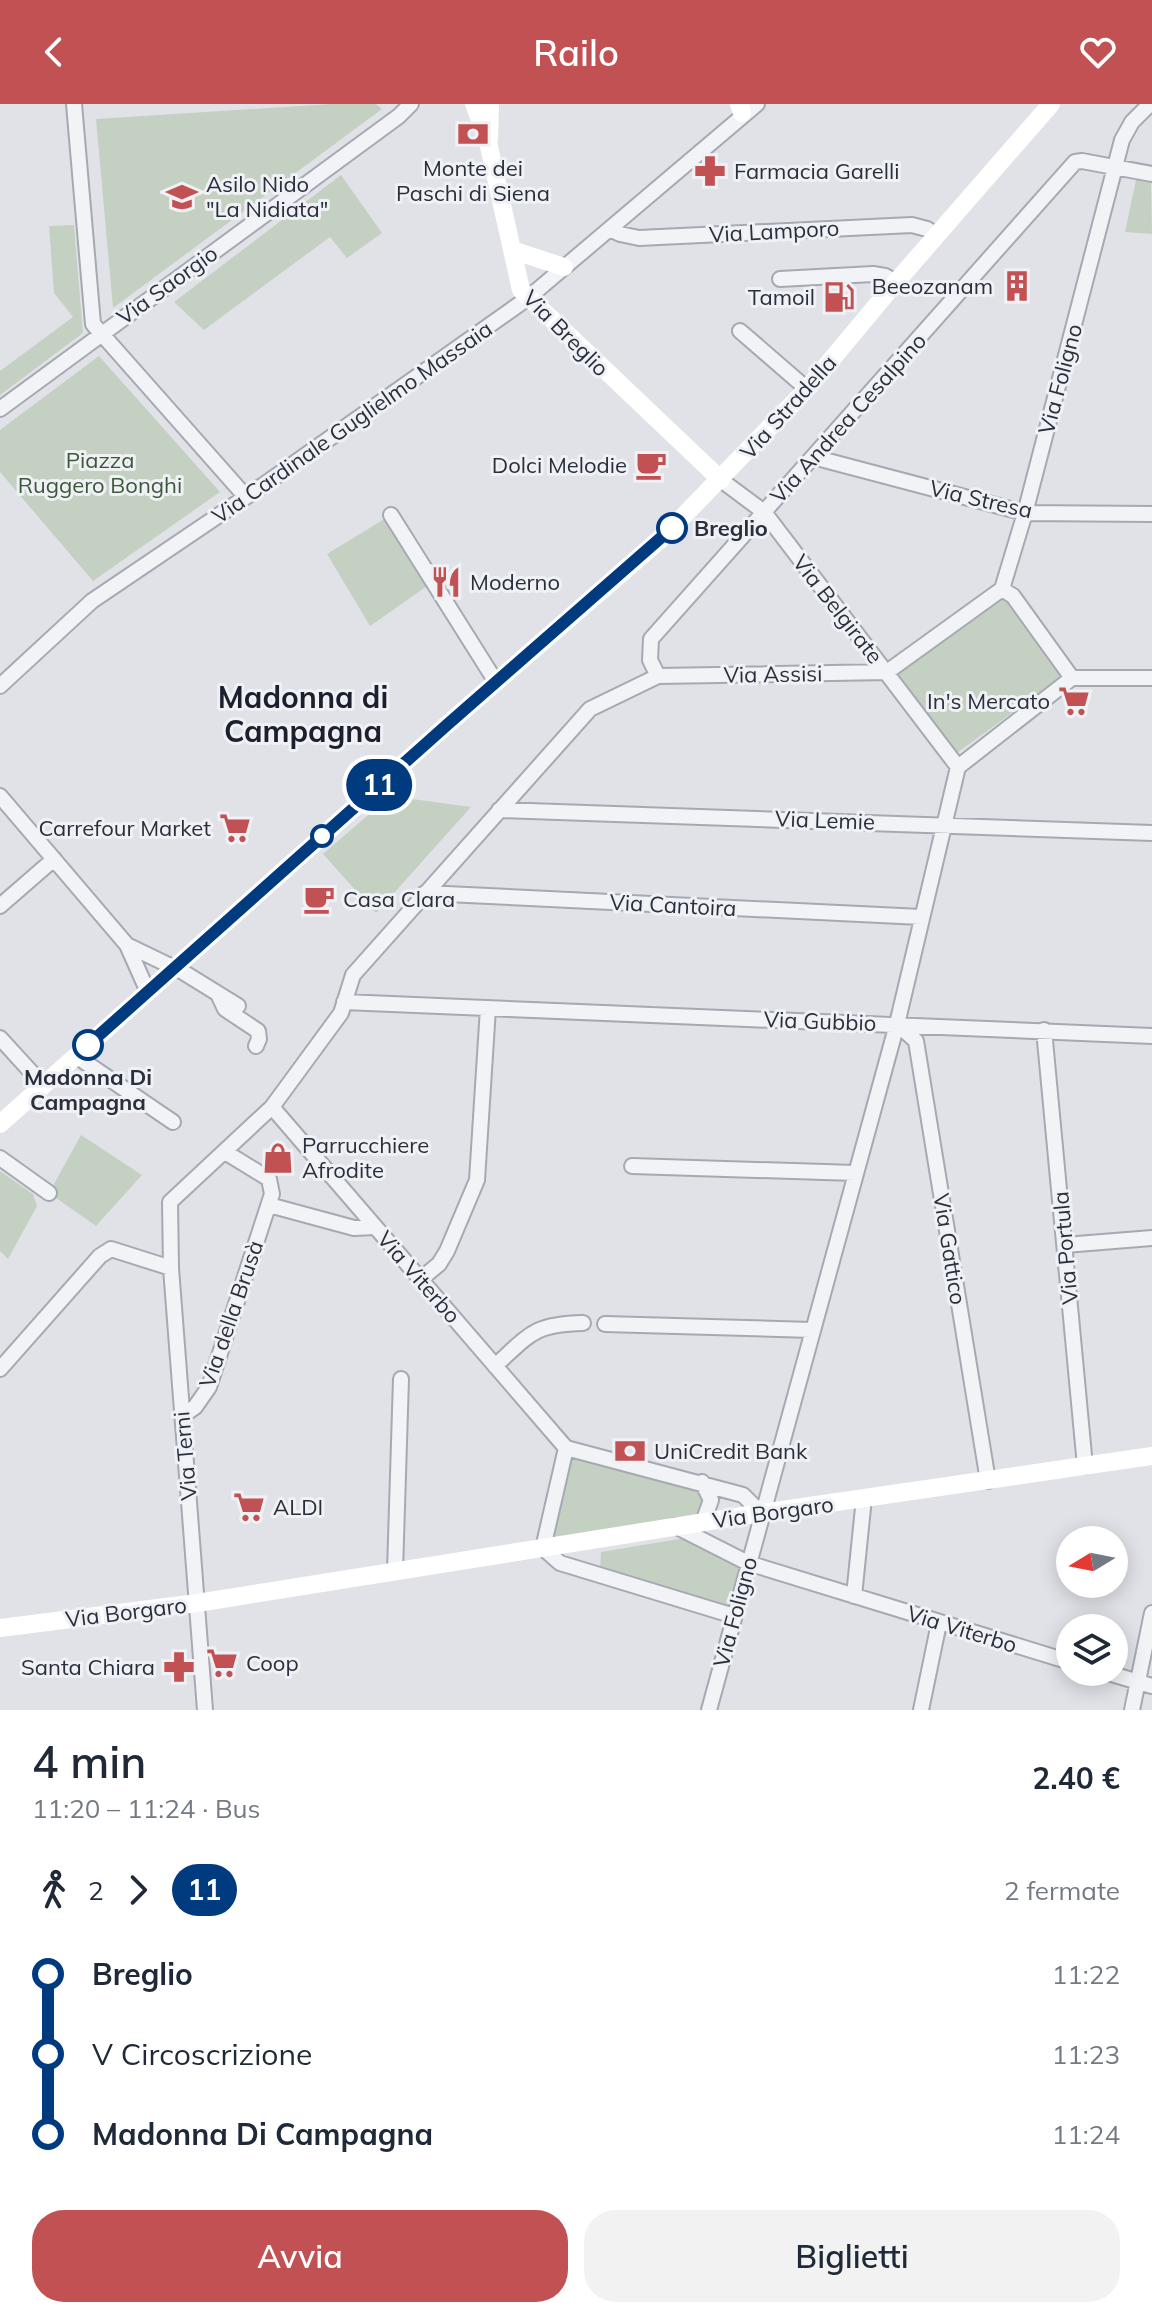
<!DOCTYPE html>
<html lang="it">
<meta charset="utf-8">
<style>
:root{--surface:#fff;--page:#f2f2f3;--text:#1f2937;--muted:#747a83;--accent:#c15153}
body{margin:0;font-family:Mulish,sans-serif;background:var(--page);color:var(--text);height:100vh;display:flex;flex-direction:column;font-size:30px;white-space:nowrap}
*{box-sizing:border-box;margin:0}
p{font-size:26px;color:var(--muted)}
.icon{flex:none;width:44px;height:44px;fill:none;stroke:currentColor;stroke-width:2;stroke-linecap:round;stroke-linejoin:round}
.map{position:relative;height:1606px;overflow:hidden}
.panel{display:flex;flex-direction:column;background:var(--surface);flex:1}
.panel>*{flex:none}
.badge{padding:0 16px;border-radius:26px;font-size:28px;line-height:52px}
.needle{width:52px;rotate:260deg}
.tools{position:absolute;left:1056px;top:1422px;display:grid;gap:16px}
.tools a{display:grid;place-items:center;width:72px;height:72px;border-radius:50%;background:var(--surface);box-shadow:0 4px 20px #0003;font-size:40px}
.map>.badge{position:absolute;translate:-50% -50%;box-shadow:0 0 0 4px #fff}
.legs{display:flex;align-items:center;gap:12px;height:88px;padding:0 32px;font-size:26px}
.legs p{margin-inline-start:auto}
.head{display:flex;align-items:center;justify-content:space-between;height:136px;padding:0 32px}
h1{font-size:44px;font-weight:600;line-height:60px}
.cta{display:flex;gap:16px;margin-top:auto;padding:16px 32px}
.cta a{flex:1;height:92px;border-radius:32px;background:var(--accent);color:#fff;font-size:32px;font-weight:600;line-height:92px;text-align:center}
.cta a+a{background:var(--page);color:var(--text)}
ul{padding:0 32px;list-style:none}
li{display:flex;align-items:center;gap:28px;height:80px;font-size:30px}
li i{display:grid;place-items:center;width:12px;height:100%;margin:0 10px;background:currentColor}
li i::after{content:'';width:20px;height:20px;margin:-10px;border:6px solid;border-radius:50%;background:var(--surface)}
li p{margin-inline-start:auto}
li:first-child i{background:linear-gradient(#0000 50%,currentColor 0)}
li:last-child i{background:linear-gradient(currentColor 50%,#0000 0)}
header{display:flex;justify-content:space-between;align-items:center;height:104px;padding:0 32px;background:var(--accent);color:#fff;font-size:36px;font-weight:600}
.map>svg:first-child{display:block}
</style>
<header><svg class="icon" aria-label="back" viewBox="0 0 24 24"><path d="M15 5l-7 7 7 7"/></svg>Railo<svg class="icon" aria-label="heart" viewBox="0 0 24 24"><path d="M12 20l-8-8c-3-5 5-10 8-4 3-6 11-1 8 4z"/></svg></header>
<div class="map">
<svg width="1152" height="1606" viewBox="0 0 1152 1606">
<rect width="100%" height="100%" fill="#e0e2e8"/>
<path fill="#c4d1c2" d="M331,0H376L382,5L113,204L96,15Z
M341,71L382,129L347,154L330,133L204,226L174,198Z
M1136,76L1151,78L1152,130L1125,128Z
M74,121L83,229L0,291V267L73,213L54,189L49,122Z
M99,252L220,388L93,477L0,368V326Z
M391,411L433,478L370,522L327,450Z
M1004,485L1064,571L957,649L898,570Z
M390,692L471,703L376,809L323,750Z
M81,1031L142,1071L96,1122L49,1089Z
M0,1067L33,1090L37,1102L8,1155L0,1147Z
M570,1349L698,1381C706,1396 707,1403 694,1415L548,1440Z
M685,1434L743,1462L731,1507L600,1467L601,1448Z"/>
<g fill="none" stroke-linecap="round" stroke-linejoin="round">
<defs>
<path id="street" d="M74,0L93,220L246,393
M610,125L620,130L639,134L912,121L927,125L937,131
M780,175L873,170L885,172L896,178
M740,227L807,285
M0,305L399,12L411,0
M813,353L1025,409L1152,410
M721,376L764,408L958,663L1072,574L1013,492L1002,485L887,568
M391,411L496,578
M1002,485L1025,409L1122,36L1132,18L1150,0
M658,572L650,556L651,535L1075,58L1082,57L1152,70
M1072,574H1152
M0,582L92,497L265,380L528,194L757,0
M0,692L127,841L148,888
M499,706L1152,729
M425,789L921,813
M0,802L54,755
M127,841L183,868L238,902
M218,890L225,905L258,927L259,935L256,942
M344,898L1152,932
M897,920L916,937L988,1377
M1044,926L1085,1362
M0,934L43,981
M76,952L173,1018
M272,1003L566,1344
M0,1054L49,1089
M632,1062L855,1069
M269,1101L354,1124L375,1123
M1065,1141L1152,1134
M421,1175L439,1160L447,1147L477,1076L488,904
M605,1220L812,1226
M495,1262C530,1230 534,1220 583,1219
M0,1265L100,1152L111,1145L171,1164
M182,1312L195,1303L209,1283L272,1090L269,1075L225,1048
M566,1344L543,1444L560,1459L734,1512
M566,1344L743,1391L761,1409
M702,1378L711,1396L703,1418
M675,1422L748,1459L1070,1558
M395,1467L401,1275
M854,1492L864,1394
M1105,1568L1152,1582
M205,1606L171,1164L170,1098L272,1003L341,909L353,871L590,605L658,572L887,568
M709,1606L897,920L958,663
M921,1606L939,1519
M1132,1606L1152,1509"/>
</defs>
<use href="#street" stroke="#a6a9b2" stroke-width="18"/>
<use href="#street" stroke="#f2f3f6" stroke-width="14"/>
<path stroke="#fff" stroke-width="18" d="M474,0L488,38L521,186L721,376
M739,0L742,9
M489,35L490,0
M512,146L564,163
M0,1020L448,620L661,435L807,285L896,178L1051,0
M0,1524L197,1499L761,1409L1152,1352"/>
</g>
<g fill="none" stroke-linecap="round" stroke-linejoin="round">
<defs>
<path id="line-1" d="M88,941L448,620L672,424"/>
</defs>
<use href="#line-1" stroke="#fff" stroke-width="18"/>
<use href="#line-1" stroke="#003b80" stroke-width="12"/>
</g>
<defs>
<symbol id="bank-bare" viewBox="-9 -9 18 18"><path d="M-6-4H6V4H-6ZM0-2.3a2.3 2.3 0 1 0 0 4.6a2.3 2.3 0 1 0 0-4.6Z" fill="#c15153" stroke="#eff1f5" stroke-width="2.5" paint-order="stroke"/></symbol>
<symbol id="pharmacy-bare" viewBox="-9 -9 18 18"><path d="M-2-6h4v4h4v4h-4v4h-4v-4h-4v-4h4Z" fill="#c15153" stroke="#eff1f5" stroke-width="2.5" paint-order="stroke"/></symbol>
<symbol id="school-bare" viewBox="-9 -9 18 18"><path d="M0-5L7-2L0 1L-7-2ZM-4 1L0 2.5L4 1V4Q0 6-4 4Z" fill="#c15153" stroke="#eff1f5" stroke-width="2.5" paint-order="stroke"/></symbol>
<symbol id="building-bare" viewBox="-9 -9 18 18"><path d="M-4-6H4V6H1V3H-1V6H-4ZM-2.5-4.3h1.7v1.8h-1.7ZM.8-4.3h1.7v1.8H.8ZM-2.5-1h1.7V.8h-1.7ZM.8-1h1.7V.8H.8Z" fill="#c15153" stroke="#eff1f5" stroke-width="2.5" paint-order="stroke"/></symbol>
<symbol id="fuel-bare" viewBox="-9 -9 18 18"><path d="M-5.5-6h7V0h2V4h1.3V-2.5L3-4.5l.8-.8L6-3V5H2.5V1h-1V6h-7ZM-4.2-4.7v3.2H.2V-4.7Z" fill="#c15153" stroke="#eff1f5" stroke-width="2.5" paint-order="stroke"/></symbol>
<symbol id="cafe-bare" viewBox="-9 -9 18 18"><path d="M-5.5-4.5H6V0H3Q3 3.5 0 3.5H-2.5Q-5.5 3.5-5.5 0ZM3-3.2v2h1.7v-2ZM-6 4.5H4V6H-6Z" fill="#c15153" stroke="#eff1f5" stroke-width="2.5" paint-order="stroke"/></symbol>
<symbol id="restaurant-bare" viewBox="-9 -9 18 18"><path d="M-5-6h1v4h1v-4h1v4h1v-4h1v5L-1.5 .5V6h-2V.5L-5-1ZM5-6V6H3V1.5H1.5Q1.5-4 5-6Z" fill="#c15153" stroke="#eff1f5" stroke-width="2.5" paint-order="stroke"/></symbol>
<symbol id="supermarket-bare" viewBox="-9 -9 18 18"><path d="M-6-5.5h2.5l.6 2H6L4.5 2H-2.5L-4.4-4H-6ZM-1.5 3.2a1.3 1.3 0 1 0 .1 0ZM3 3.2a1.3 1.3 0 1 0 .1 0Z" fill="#c15153" stroke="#eff1f5" stroke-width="2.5" paint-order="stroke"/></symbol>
<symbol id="shop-bare" viewBox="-9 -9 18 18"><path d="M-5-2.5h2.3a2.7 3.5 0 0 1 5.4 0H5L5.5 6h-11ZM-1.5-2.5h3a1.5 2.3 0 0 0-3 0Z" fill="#c15153" stroke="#eff1f5" stroke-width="2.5" paint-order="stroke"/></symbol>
</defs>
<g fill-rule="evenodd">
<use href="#bank-bare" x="451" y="8" width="44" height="44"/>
<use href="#pharmacy-bare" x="688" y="45" width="44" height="44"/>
<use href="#school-bare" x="160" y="71" width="44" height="44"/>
<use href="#building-bare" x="995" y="160" width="44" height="44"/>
<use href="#fuel-bare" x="817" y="171" width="44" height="44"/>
<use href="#cafe-bare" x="629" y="339" width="44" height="44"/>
<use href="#restaurant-bare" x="424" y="456" width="44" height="44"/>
<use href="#supermarket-bare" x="1052" y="575" width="44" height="44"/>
<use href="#supermarket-bare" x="213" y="702" width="44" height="44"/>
<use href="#cafe-bare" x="297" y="773" width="44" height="44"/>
<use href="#shop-bare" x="256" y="1032" width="44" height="44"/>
<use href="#bank-bare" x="608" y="1325" width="44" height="44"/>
<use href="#supermarket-bare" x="227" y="1381" width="44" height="44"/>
<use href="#supermarket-bare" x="200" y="1537" width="44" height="44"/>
<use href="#pharmacy-bare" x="157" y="1541" width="44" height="44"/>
</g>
<g fill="#fff" stroke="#003b80" stroke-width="4">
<circle cx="672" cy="424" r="14"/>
<circle cx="322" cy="732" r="10"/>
<circle cx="88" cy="941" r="14"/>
</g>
<g text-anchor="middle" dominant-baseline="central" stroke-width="6" stroke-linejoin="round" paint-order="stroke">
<g font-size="22" fill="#2a2f3e" stroke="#eff1f5" text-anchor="start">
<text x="473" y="64" text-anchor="middle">Monte dei<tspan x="473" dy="25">Paschi di Siena</tspan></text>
<text x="734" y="67">Farmacia Garelli</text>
<text x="206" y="80">Asilo Nido<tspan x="206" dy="25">"La Nidiata"</tspan></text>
<text x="993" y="182" text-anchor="end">Beeozanam</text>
<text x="815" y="193" text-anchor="end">Tamoil</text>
<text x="627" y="361" text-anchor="end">Dolci Melodie</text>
<text x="470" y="478">Moderno</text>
<text x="1050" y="597" text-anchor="end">In's Mercato</text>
<text x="211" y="724" text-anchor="end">Carrefour Market</text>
<text x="343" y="795">Casa Clara</text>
<text x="302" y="1041">Parrucchiere<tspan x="302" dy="25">Afrodite</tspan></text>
<text x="654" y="1347">UniCredit Bank</text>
<text x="273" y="1403">ALDI</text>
<text x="246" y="1559">Coop</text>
<text x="155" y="1563" text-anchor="end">Santa Chiara</text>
</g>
<g font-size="22" fill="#2a2f3e" stroke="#eff1f5">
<text transform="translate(774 127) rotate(-3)">Via Lamporo</text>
<text transform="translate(167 181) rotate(-36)">Via Saorgio</text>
<text transform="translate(566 229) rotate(45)">Via Breglio</text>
<text transform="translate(1060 275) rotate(-75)">Via Foligno</text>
<text transform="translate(788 303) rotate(-48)">Via Stradella</text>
<text transform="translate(848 314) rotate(-48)">Via Andrea Cesalpino</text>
<text transform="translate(352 318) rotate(-35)">Via Cardinale Guglielmo Massaia</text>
<text transform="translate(981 395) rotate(13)">Via Stresa</text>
<text transform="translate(838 505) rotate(52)">Via Belgirate</text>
<text transform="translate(773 570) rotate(-1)">Via Assisi</text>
<text transform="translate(825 716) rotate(2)">Via Lemie</text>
<text transform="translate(673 801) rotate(3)">Via Cantoira</text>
<text transform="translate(820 917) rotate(2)">Via Gubbio</text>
<text transform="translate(1065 1144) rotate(-95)">Via Portula</text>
<text transform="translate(950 1145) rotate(81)">Via Gattico</text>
<text transform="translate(419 1173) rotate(49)">Via Viterbo</text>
<text transform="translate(231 1210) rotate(-71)">Via della Brusà</text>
<text transform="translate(185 1352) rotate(-95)">Via Terni</text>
<text transform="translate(773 1408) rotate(-8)">Via Borgaro</text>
<text transform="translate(126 1508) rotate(-7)">Via Borgaro</text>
<text transform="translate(735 1508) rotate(-75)">Via Foligno</text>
<text transform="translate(962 1525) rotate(17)">Via Viterbo</text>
</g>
<g font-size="22" fill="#3b5839" stroke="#eff1f5">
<text x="100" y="356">Piazza<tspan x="100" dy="25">Ruggero Bonghi</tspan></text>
</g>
<g font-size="22" font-weight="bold" fill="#2a2f3e" stroke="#eff1f5" text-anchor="start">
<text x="694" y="424">Breglio</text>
<text x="88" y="973" text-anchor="middle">Madonna Di<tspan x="88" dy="25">Campagna</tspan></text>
</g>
<g font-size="30" font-weight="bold" fill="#1c202e" stroke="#eff1f5">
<text x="303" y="593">Madonna di<tspan x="303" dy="34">Campagna</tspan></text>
</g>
</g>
</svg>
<div class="tools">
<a><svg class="needle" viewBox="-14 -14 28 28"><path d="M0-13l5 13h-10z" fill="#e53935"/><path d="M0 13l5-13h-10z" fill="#747a83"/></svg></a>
<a><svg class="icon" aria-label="layers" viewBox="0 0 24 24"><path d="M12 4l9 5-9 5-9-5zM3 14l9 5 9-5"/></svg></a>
</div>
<b class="badge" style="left:379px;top:681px;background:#003b80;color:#fff">11</b>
</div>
<section class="panel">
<div class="head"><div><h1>4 min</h1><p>11:20 – 11:24 · Bus</p></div><b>2.40 €</b></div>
<div class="legs"><svg class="icon" aria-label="walk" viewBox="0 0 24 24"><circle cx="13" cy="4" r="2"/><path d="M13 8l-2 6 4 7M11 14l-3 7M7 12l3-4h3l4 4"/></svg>2<svg class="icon" aria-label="forward" viewBox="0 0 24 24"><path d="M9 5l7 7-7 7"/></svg><b class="badge" style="background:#003b80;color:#fff">11</b><p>2 fermate</p></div>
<ul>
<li><i style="color:#003b80"></i><b>Breglio</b><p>11:22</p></li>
<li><i style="color:#003b80"></i><span>V Circoscrizione</span><p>11:23</p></li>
<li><i style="color:#003b80"></i><b>Madonna Di Campagna</b><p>11:24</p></li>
</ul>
<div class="cta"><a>Avvia</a><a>Biglietti</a></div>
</section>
